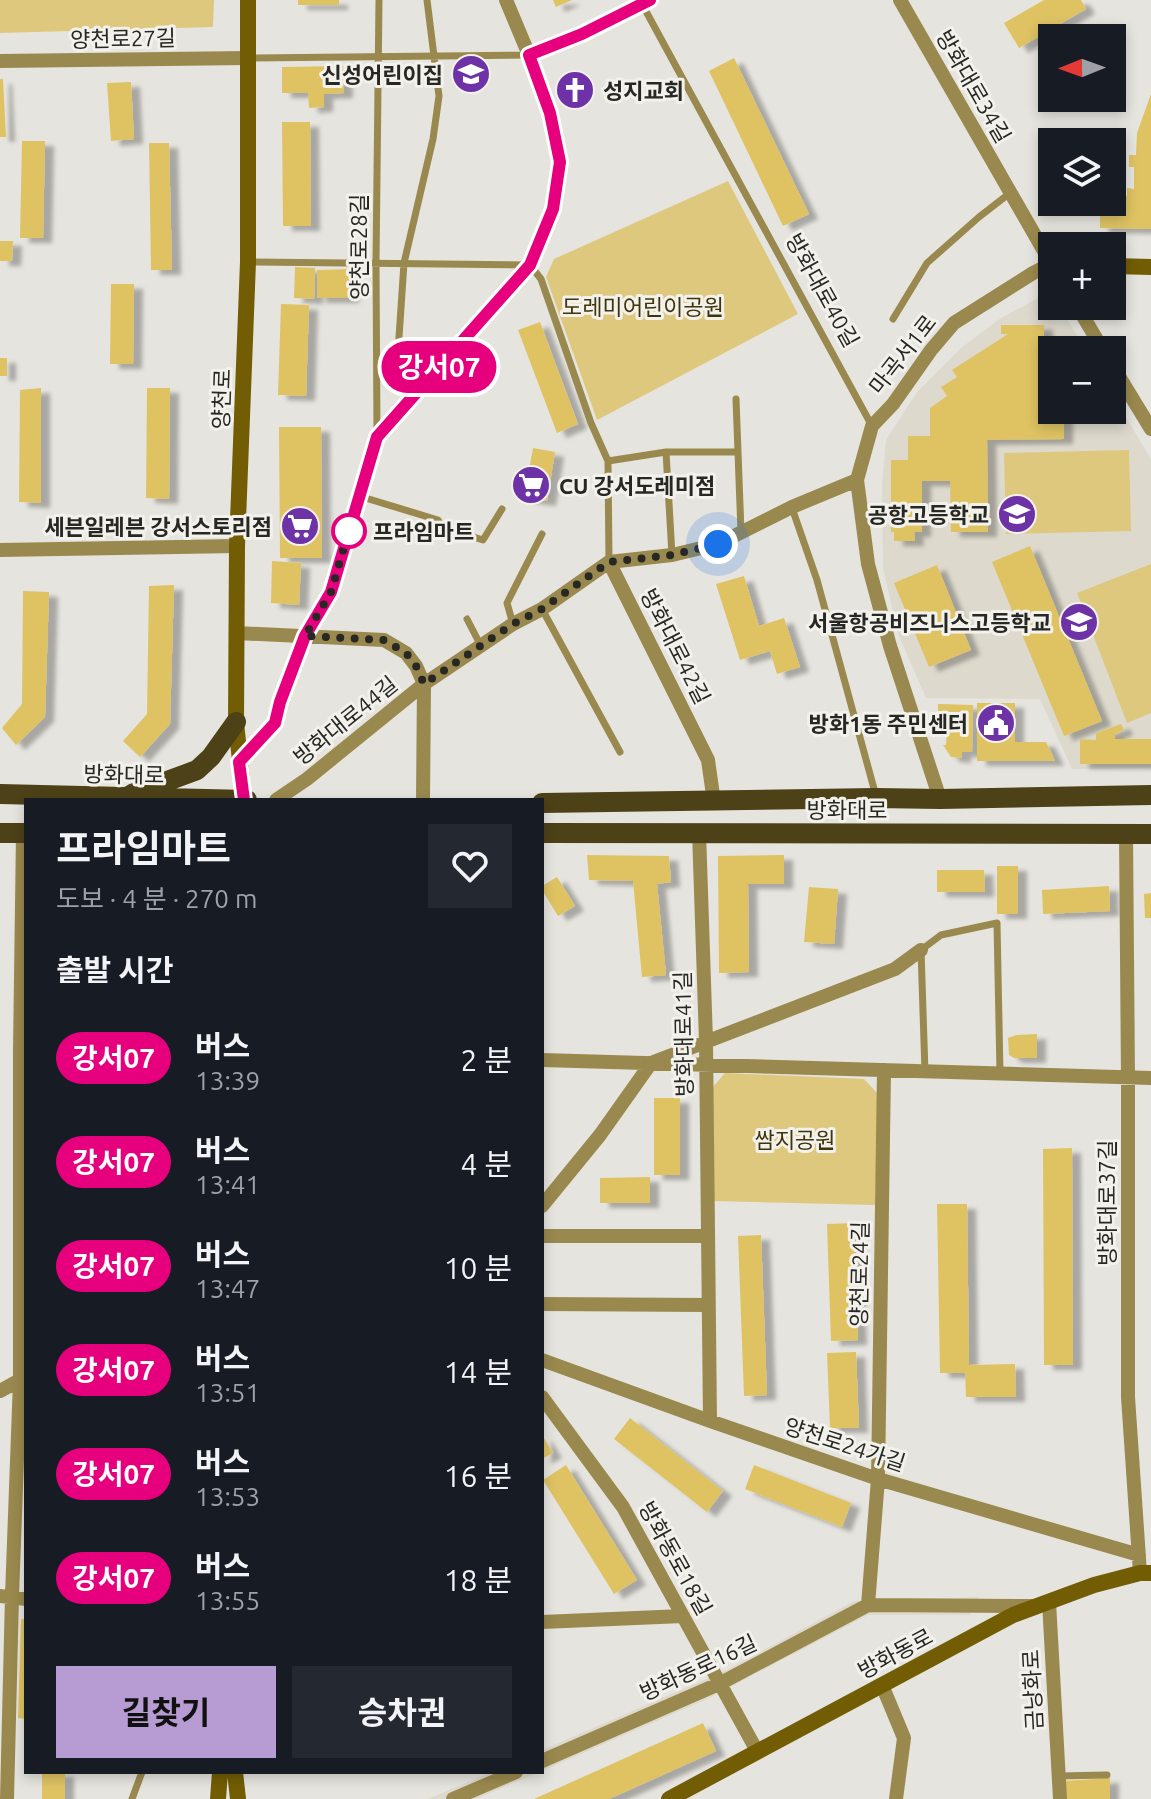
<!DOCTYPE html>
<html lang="ko">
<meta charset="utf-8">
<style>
:root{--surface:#171b24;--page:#242831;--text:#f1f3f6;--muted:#9ea1a6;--accent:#b69cd2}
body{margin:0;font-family:Ubuntu,"Noto Sans KR",sans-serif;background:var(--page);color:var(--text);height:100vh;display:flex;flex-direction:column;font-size:30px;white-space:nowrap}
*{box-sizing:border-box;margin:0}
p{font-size:26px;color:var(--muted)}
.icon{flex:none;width:44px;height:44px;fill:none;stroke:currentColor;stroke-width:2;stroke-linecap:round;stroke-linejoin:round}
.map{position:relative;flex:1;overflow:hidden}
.details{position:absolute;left:24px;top:798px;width:520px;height:976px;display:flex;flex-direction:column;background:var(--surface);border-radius:0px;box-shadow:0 4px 12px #0003}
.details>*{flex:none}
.badge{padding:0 16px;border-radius:26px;font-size:28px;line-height:52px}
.needle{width:52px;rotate:269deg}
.buttons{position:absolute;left:1038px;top:24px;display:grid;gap:16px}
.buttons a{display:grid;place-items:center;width:88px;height:88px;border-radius:0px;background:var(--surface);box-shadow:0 4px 12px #0003;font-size:40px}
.you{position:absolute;width:40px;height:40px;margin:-20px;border:6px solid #fff;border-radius:50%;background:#1a73e8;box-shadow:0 0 0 12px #1a73e833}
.map>.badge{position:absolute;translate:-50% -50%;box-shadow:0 0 0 4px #fff}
h2{padding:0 32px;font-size:30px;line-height:72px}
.round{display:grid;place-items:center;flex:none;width:84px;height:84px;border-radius:0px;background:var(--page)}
.headline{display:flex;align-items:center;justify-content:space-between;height:136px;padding:0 32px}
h1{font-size:38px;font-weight:700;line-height:60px}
.action{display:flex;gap:16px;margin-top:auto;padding:16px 32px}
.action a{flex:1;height:92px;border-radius:0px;background:var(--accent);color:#111;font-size:32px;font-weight:700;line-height:92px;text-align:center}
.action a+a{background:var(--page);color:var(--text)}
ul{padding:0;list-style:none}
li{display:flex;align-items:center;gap:24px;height:104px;padding:0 32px}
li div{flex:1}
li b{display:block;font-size:30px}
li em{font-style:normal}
li .badge{min-width:88px;font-weight:700;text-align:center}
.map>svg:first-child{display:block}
</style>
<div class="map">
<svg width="1151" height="1799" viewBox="0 0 1151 1799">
<defs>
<filter id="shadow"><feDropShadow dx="9" dy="5" stdDeviation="2" flood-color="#0004"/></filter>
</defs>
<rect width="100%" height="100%" fill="#e6e4de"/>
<path fill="#ddd9cd" d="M1051,291L1052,306H1059L1086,350H1052V410H1112V394L1151,459V768L1072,769L1040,699L926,698L899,636L883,568L882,485L886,440L917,392L961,348L1001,318Z
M979,1597L970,1615H868L707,1699L542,1771V1750L727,1670L854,1601Z
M491,1772H539L476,1799H428Z"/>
<path fill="#dec87e" d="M0,0H214L213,27L0,33Z
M728,181L798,314L597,420L546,277L554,259Z
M1129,450L1131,531L1006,534L1004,453Z
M1151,564V713L1127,723L1077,593Z
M725,1073L864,1079L879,1095L875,1205L713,1201L711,1089Z"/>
<path fill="#dfc363" filter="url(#shadow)" d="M298,0H339V5H298Z
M553,0H572L556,7Z
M1044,0H1081L1086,9L1019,48L1004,23Z
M734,58L809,214L783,226L709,71Z
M343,66L344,93L324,94V107L309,108L308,93H282V67Z
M0,79H3L6,137H0Z
M131,82L134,139L111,141L107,83Z
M1151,94V229L1100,228V202H1112V196H1127V188L1134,189V167H1129V155H1136L1137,133Z
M282,122H310L311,226H283Z
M22,141H45L43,238H20Z
M149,143H169L172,270H151Z
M0,241H13L12,261H0Z
M295,267L315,268L314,299L294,298Z
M350,269V298H317V270Z
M111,284H134L133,364H110Z
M281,304L309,305L306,396L278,395Z
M540,322L578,424L557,433L518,330Z
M1001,325H1044V396H1052V410H1064V439L987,440L988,532H951L950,481H922V532H914L915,541H894V532H891V460H908V436H930V408L947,396L941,387L957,377L952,370L1008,334H1001Z
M0,358H7V376H0Z
M41,388V503L19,502L20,390Z
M147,388H170L169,499L146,498Z
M279,427H321L322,558H280Z
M533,448L555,452L547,501L524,498Z
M1030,546L1102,721L1064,736L992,562Z
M272,561L301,563L299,605L271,603Z
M937,565L971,650L929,667L894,583Z
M744,576L759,626L784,618L800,667L777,674L770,651L740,660L716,584Z
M174,585L170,724L140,757L123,741L147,714L149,586Z
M23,591L49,592L45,717L16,745L2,728L22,704Z
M977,703H1015V742H1046L1055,761H977Z
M938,704L973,705L972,752H962V758L951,757L943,745H946L947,729H938Z
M1121,724L1124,730L1115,734V739H1151V764H1080V739L1096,740V733Z
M587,855L669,856L671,882L657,884L666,975L642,977L633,881L589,880Z
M784,855V884H748L749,972L719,973L718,856Z
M997,866H1018V914H997Z
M937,870H984L985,892H937Z
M557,877L575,906L558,916L542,890V886Z
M1109,886L1110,911L1043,914L1042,890Z
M809,887L838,889L834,944L804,942Z
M1151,893V918H1145L1144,894Z
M1037,1034V1058H1014L1009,1055L1008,1038L1016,1035Z
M654,1098H680V1175H654Z
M1072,1148L1073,1365H1044L1043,1149Z
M650,1177V1203H600V1178Z
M937,1204H967L969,1365L1015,1364L1016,1397H966L965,1373H940Z
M854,1223L858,1340L831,1341L827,1224Z
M761,1235L767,1395L744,1396L738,1236Z
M856,1352L859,1428H830L827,1353Z
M630,1418L723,1491L707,1512L614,1439Z
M542,1435L553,1453L542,1459Z
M566,1465L637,1580L614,1594L543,1480Z
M754,1465L851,1503L842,1527L745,1489Z
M21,1619H26V1719L18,1718Z
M703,1723L716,1751L609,1799H534Z
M42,1772H65V1799H42Z
M1110,1778V1799H1065L1064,1781Z"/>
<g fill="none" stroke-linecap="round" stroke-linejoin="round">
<path stroke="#9a894e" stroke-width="7" d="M642,4L872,426
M248,58L529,55L582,34L650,0
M250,262L530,265L541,279L591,423L608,461L609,562
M893,319L927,263L979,217L1010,193
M413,396L396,382L404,263L433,139L439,96L427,0
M736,399L741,532
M377,435L376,263L379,0
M666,452L672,555
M608,461L666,452H737
M359,496L438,520L442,527L483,540L502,509
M792,508L817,580L876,796
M542,609L620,752
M467,619L481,646
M513,624L507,603L542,534
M925,1072L921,950L941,935L997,923L1000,1073
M1058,1776L1107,1775
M132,1799L142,1772"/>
<path stroke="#9a894e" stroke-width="14" d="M900,0L1052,265
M0,61L247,58
M1077,306L1103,350
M1112,365L1151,429
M0,550L237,546
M609,562L708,760L714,802
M236,633L384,640L406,653L416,666L424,684L423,800
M239,762L275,723L280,702L305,636L331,592L377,437L530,265L553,209L560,162L550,113L529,55L506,0
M940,799L890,646L868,564L857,480L872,426L893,404L931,350L954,323L1033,273L1051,264
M276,800L307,779L424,684L513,624L542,609L609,562L672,555L718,544L792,507L857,480
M699,832L706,1041L710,1421
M1126,834L1128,1078V1397L1140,1573
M542,1060L1151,1078
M542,1206L600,1135L651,1063L895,969L921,950
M542,1236H707
M542,1304L707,1305
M542,1360L710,1421L878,1479L1139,1555
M0,1391L20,1380H25
M542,1397L623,1507L757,1751
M0,1596L26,1599
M1049,1602L1060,1799
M868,1605L1032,1606
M542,1622L683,1616
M882,1685L904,1738L896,1799
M542,1761L721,1683L868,1605L878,1479L884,1070
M7,1799L12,1596L20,1380V1050L23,833
M453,1799L516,1772"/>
<path stroke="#725d04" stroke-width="16" d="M1051,264H1052
M1112,266L1151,267
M244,800L236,722L237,546L248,262V0
M235,1772L238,1799
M218,1799L220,1772
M669,1799L1013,1615L1094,1585L1140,1573H1151"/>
<path stroke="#4d4117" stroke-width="20" d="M0,794L247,800
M132,794L197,770L211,757L236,722
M542,803L876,798L940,799L1151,795
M0,833H26
M542,833L1151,834"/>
</g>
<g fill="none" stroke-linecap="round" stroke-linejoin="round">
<defs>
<path id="line" d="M244,800L239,762L275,723L280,702L305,636L331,592L377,437L530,265L553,209L560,162L550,113L529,55L582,34L650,0"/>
</defs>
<use href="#line" stroke="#fff" stroke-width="18"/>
<use href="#line" stroke="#e6007e" stroke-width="12"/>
<path stroke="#272724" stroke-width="8" stroke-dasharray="0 14.4" d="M349,531L352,520L331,592L305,636L384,640L406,653L416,666L424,684L513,624L542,609L609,562L672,555L718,544"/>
</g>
<defs>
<symbol id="school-disc" viewBox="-11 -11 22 22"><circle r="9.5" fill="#6e32a7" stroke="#f3f1eb"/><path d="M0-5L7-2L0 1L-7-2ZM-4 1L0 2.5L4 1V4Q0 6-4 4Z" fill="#fff"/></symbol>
<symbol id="church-disc" viewBox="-11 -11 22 22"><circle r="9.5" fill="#6e32a7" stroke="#f3f1eb"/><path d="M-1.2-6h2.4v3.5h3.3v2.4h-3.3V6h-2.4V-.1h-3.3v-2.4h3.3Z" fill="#fff"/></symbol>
<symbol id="supermarket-disc" viewBox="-11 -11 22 22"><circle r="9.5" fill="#6e32a7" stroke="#f3f1eb"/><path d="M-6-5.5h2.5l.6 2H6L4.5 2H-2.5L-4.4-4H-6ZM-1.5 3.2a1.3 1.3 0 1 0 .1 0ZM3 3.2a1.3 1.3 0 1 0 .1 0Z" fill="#fff"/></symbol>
<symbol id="civic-disc" viewBox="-11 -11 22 22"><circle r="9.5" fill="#6e32a7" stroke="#f3f1eb"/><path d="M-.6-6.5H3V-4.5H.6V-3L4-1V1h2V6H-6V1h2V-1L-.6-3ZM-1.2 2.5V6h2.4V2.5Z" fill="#fff"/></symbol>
</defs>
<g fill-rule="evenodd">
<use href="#school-disc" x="449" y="52" width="44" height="44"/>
<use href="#church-disc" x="553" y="68" width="44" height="44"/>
<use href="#supermarket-disc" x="509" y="463" width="44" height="44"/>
<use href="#school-disc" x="995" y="492" width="44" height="44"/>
<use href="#supermarket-disc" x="278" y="504" width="44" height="44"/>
<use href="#school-disc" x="1057" y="600" width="44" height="44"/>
<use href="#civic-disc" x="974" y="701" width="44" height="44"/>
</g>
<circle fill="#fff" stroke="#e6007e" stroke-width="4" cx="349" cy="531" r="16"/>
<g text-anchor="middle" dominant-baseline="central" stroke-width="6" stroke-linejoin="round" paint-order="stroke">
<g font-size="22" fill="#272724" stroke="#f3f1eb">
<text transform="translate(123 38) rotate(-1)">양천로27길</text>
<text transform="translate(974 86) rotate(60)">방화대로34길</text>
<text transform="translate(358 247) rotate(-90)">양천로28길</text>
<text transform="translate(823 290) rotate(61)">방화대로40길</text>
<text transform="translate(902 354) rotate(-52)">마곡서1로</text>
<text transform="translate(221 399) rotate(-88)">양천로</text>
<text transform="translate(676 646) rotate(63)">방화대로42길</text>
<text transform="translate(345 720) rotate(-39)">방화대로44길</text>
<text transform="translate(124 774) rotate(1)">방화대로</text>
<text x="847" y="809">방화대로</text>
<text transform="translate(683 1034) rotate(-91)">방화대로41길</text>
<text transform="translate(1106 1203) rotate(-90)">방화대로37길</text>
<text transform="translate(859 1274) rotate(-89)">양천로24길</text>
<text transform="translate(845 1444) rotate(18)">양천로24가길</text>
<text transform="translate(676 1558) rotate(61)">방화동로18길</text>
<text transform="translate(895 1653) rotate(-28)">방화동로</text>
<text transform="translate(698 1667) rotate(-25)">방화동로16길</text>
<text transform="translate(1032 1690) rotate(-93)">금낭화로</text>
</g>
<g font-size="22" font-weight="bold" fill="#272724" stroke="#f3f1eb" text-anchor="end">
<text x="443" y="74">신성어린이집</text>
<text x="603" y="90" text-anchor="start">성지교회</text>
<text x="559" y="485" text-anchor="start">CU 강서도레미점</text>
<text x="989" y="514">공항고등학교</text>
<text x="272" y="526">세븐일레븐 강서스토리점</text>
<text x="1051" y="622">서울항공비즈니스고등학교</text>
<text x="968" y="723">방화1동 주민센터</text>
</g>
<g font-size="22" fill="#40350a" stroke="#f3f1eb">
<text x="643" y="306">도레미어린이공원</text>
<text x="795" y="1139">쌈지공원</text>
</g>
<g font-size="22" font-weight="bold" fill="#272724" stroke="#f3f1eb" text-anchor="start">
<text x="373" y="531">프라임마트</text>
</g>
</g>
</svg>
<div class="buttons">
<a><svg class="needle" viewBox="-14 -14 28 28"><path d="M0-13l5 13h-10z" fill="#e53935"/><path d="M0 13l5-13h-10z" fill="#9ea1a6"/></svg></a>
<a><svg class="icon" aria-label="layers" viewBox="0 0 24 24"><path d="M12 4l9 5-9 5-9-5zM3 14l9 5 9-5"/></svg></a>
<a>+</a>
<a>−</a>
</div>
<div class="you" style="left:718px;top:544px"></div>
<b class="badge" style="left:439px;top:367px;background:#e6007e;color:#fff">강서07</b>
<section class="details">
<div class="headline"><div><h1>프라임마트</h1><p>도보 · 4 분 · 270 m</p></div><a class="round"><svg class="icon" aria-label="heart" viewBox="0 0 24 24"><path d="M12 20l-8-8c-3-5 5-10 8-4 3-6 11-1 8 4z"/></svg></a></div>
<h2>출발 시간</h2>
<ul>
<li><span class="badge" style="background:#e6007e;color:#fff">강서07</span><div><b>버스</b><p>13:39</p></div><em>2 분</em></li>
<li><span class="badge" style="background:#e6007e;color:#fff">강서07</span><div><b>버스</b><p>13:41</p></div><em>4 분</em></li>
<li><span class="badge" style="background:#e6007e;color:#fff">강서07</span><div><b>버스</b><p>13:47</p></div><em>10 분</em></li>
<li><span class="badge" style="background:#e6007e;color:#fff">강서07</span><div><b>버스</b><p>13:51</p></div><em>14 분</em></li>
<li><span class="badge" style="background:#e6007e;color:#fff">강서07</span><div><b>버스</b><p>13:53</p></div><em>16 분</em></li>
<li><span class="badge" style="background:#e6007e;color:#fff">강서07</span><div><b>버스</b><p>13:55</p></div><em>18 분</em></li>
</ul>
<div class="action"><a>길찾기</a><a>승차권</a></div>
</section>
</div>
